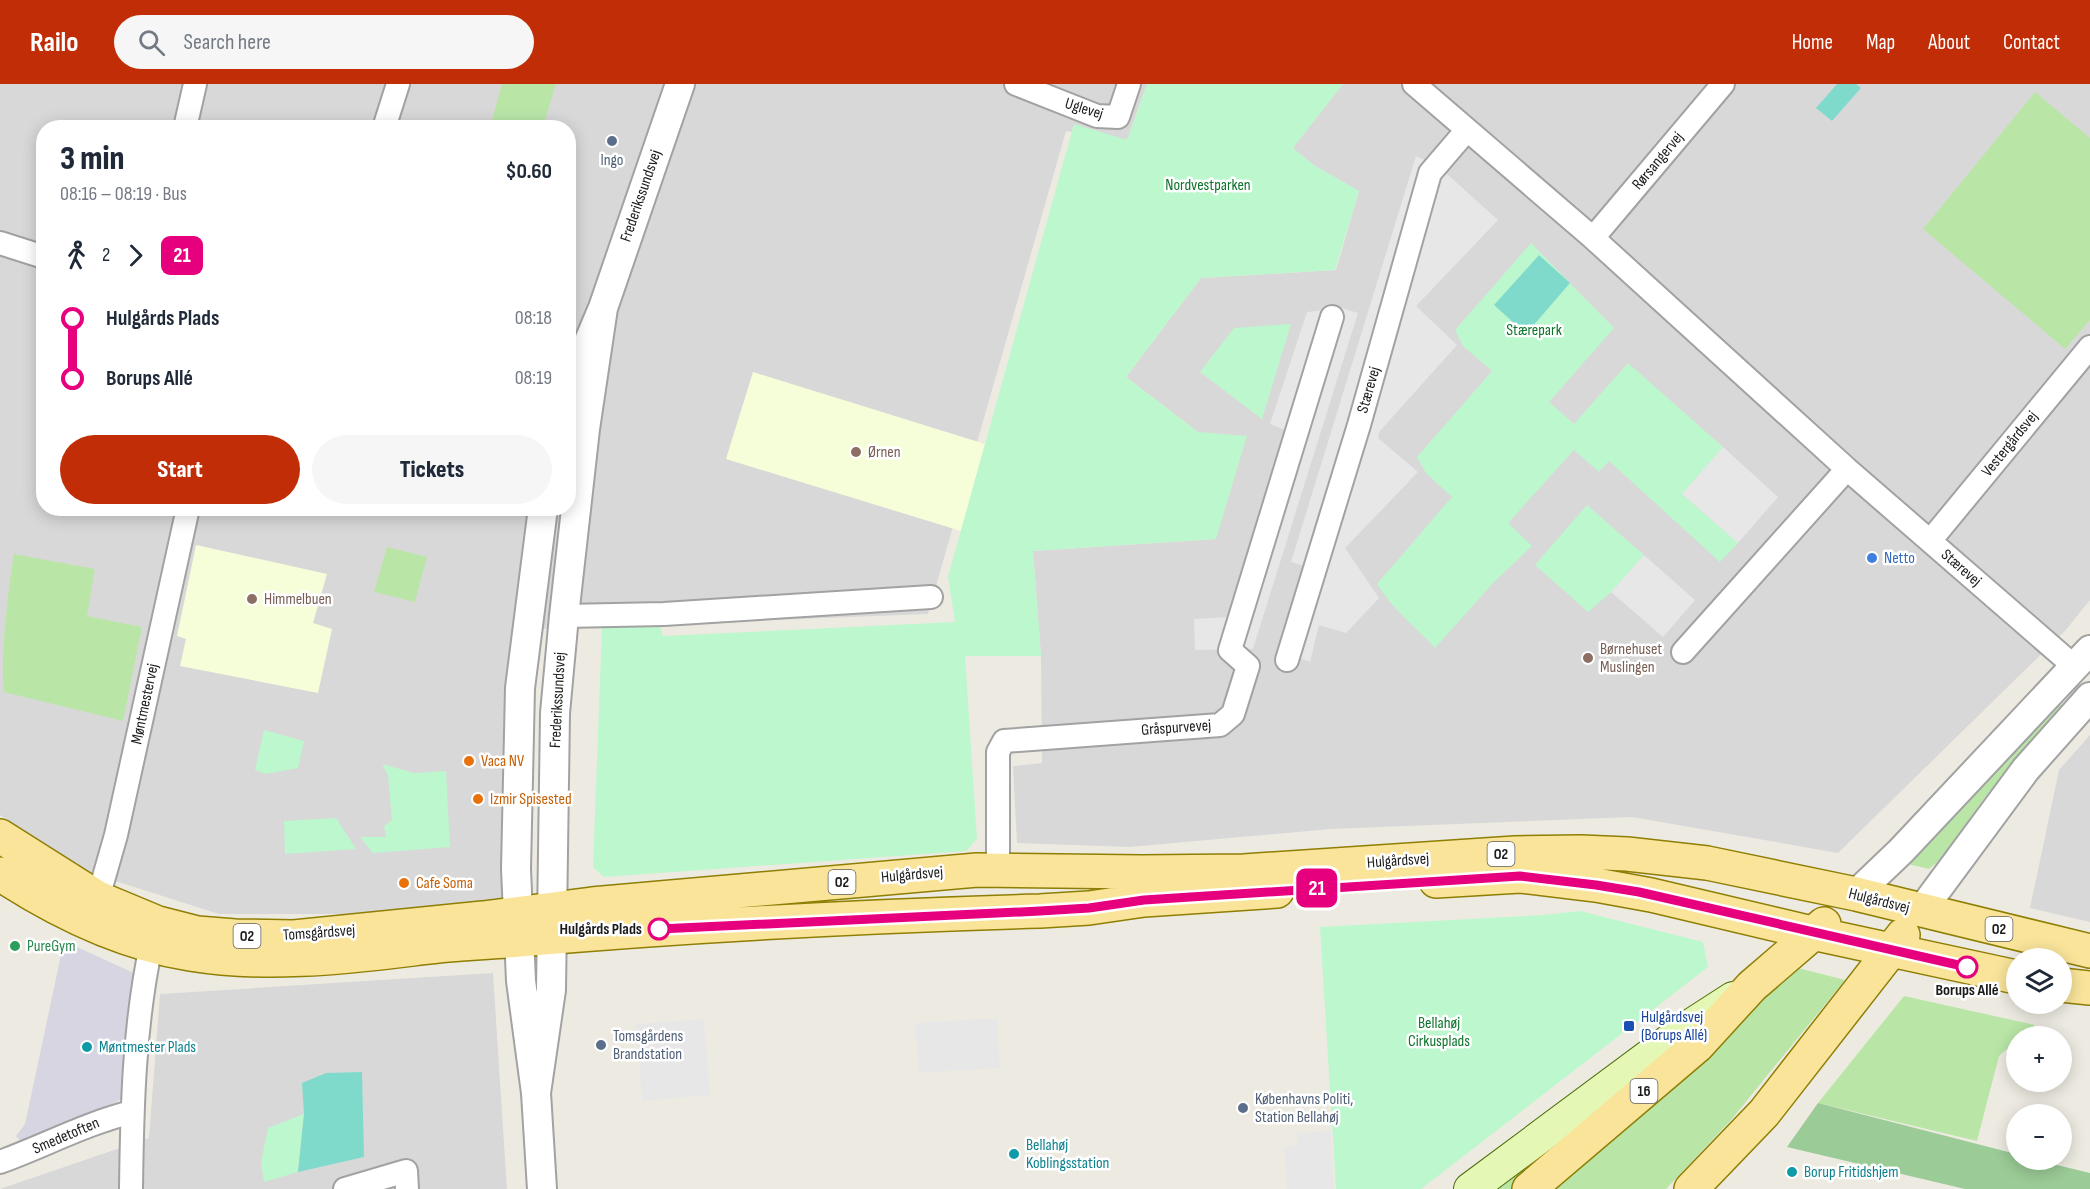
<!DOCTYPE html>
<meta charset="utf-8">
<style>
:root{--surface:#fff;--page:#f6f6f7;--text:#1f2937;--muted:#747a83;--accent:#c02d06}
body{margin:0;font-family:"Sofia Sans Condensed",sans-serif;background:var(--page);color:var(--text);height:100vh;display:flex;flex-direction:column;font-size:22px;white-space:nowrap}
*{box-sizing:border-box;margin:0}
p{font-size:20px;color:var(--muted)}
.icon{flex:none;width:33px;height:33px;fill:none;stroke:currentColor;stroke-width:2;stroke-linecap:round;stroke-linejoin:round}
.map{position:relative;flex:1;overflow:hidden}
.drawer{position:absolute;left:36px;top:36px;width:540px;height:396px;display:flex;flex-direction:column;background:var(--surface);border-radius:24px;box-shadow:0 3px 15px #0003}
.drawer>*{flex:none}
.badge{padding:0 12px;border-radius:9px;font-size:21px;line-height:39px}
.tools{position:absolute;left:2006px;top:864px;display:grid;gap:12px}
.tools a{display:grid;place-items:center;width:66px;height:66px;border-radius:50%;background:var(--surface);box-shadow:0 3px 15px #0003;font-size:30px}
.map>.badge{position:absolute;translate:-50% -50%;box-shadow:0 0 0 3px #fff}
.legs{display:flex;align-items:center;gap:9px;height:66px;padding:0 24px;font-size:20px}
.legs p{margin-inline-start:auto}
.head{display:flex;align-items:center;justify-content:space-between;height:102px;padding:0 24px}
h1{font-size:33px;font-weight:800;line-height:45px}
.action{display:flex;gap:12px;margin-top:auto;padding:12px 24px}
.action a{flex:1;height:69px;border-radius:36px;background:var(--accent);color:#fff;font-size:24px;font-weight:800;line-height:69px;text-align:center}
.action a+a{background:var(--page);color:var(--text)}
ul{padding:0 24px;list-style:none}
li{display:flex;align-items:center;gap:21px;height:60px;font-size:22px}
li i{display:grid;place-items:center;width:9px;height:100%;margin:0 8px;background:currentColor}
li i::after{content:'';width:15px;height:15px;margin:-8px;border:4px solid;border-radius:50%;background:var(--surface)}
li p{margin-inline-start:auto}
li:first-child i{background:linear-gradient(#0000 50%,currentColor 0)}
li:last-child i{background:linear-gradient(currentColor 50%,#0000 0)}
header{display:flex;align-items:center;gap:36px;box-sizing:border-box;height:84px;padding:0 30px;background:var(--accent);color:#fff}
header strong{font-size:28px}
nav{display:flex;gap:33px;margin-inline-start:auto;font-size:21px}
.search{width:420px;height:54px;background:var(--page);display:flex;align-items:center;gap:15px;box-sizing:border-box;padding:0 21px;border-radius:33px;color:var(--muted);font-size:22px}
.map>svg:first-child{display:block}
</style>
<header>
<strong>Railo</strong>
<div class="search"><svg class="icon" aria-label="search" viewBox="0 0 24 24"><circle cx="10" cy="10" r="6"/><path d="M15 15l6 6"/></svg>Search here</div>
<nav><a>Home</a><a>Map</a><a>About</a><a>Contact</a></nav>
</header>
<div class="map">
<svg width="2090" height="1105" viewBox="0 0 2090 1105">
<rect width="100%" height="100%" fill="#edebe1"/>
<path fill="#d9d8d8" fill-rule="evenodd" d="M0,0H1147L1127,56L1066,47L928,530L512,546L501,816L345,830H219L87,788L0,731ZM44,44H568V424H44Z
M1343,0H2090V516L2065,547L1838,769L1632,733L1331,745L1129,763L1017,759L1013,682L1042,679L1041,572L1033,467L1216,455L1198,348L1126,293L1201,194L1336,186L1359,107L1315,82L1292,64Z
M2090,651V838L2030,824L2059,686Z
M493,889L507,1105H0L149,1054L160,910Z"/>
<path fill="#f6fed9" d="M753,288L985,360L961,447L726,375Z
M196,461L327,490L313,539L332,545L318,609L180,582L186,555L177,552Z"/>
<path fill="#b9e6a7" d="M502,0H556L543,42L534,40L532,43H490Z
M2035,8L2090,54V236L2065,265L1923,145Z
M387,463L427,473L415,518L374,508Z
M14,470L95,485L87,532L142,543L123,637L4,608C0,577 8,505 14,470Z
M2059,619L2062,623L1985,713L1942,774L1929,785L1908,780Z
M1798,884L1845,896L1731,1036L1666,1105H1489L1591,1026L1723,952Z
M1904,912L2035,941L2022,952H2016V957L1999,972L1977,1057L1818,1019Z"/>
<path fill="#9bcb96" d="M1818,1019L2016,1070V1076H2036L2090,1089V1105H1965L1787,1063Z"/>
<path fill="#bdf7ce" d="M1147,0H1343L1293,64L1315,82L1359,107L1335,186L1201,194L1126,293L1198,348L1247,352L1216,455L1033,467L1041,572H965L977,755L966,767L604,793L593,783L602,542L659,539L663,552L955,538L948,493L1074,40L1127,56Z
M1531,159L1614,244L1549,318L1574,340L1628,279L1723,363L1682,410L1738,459L1720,478L1609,377L1599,388L1574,366L1508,439L1532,462L1493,499L1435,564C1415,542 1392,525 1377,500L1452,413L1426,389L1417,373L1492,287L1463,262L1455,246Z
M1291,240L1262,335L1200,288L1234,244Z
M1587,421L1644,471L1611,508L1588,528L1535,481Z
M264,646L304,657L298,684L265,690L255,686Z
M382,680L414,689L446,687L450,763L373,769L360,753H386L384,742L392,736L388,691Z
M336,734L356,765L285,770L284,737Z
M1580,827L1703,858L1708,883L1421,1105H1336L1320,843L1543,831Z
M304,1030L298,1088L264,1098L261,1078L268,1044Z"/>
<path fill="#80dacb" d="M1837,0H1856L1861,4L1832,37L1816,24Z
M1539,171L1570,199L1526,250L1494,221Z
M362,988L364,1073L298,1088L304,1030L302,999L326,989Z"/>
<path fill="#e7e7e7" d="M1416,72L1438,82L1498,136L1416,222L1457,261L1380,347L1378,354L1418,388L1345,464L1379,514L1346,549L1319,541L1310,578L1278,566L1305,482L1291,478Z
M1342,224L1358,229L1253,565L1195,566L1194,535L1228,533L1285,346L1270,340L1307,228Z
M1723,363L1778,413L1738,459L1682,410Z
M1644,471L1695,516L1663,553L1611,508Z
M997,934L1000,984L919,989L915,939Z
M704,935L710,1011L642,1017L636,940Z
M1331,1047L1334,1105H1287L1284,1064L1297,1061V1049Z"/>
<path fill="#d8d5e2" d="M64,857L136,890L124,1014L24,1062L16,1052L25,1040Z"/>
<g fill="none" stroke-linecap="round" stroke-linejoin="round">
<defs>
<path id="minor" d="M1016,0L1097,32L1118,33L1129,0
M1414,0L1593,154L1847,385L2075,583
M185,44L195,0
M384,44L398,0
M1593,154L1723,0
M0,159L44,173
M1930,457L2090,263
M564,532L664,530L931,513
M1683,568L1847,385
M1287,576L1359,341L1430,89L1466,47
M998,786V668L1004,657L1220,641L1233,630L1248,582L1230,566L1332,233
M98,814L116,751L188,424
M0,1078C44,1062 87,1039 132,1028
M131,1105C132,1024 134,941 151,862
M345,1105L406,1087L407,1105"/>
<path id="tertiary" d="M568,313L578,283L603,224L680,0
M1856,810L1901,767L2090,566
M1921,827L2026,685L2090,613
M536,1009L551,906L555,629L564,532L585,345L603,224
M542,1105L536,1009L521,897L516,785L520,604L543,424"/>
<path id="secondary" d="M1470,1105L1685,945L1733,914"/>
<path id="primary" d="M0,752L98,814L158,839L197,849L235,852L294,853L483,834L592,820L977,786L1142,788L1244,787L1515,769L1581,768L1627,770L1707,779L1856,810L2090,867
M0,790C58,828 122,859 190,870C263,882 340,874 413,865C448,860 484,859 519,856C692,841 866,832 1040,827L1089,824L1144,816L1277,807
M1436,797L1520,792L1596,801L1651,811L1812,849L2016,893
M2061,901L2090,904
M1529,1105L1697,962L1752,902L1824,840
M1691,1105L1764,1029L1903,851"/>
</defs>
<use href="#minor" stroke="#a2a2a2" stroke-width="26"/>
<use href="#tertiary" stroke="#a2a2a2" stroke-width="32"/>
<use href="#secondary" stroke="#4c6d08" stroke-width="34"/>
<use href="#primary" stroke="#8e7e04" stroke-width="36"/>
<use href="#minor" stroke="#fff" stroke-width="22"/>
<use href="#tertiary" stroke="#fff" stroke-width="28"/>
<use href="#secondary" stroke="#e5f7b4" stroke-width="32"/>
<use href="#primary" stroke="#f9e49a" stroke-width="33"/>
</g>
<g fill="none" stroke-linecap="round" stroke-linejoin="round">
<defs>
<path id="line-1" d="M659,845L1040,827L1089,824L1144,816L1520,792L1596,801L1639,808L1967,883"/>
</defs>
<use href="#line-1" stroke="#fff" stroke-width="14"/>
<use href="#line-1" stroke="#e6007e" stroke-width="9"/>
</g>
<g fill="#5c6f8a" stroke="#fff" stroke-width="2">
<circle cx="612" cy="57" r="6"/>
<circle cx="601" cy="961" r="6"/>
<circle cx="1243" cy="1024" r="6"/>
</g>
<g fill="#8d6e63" stroke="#fff" stroke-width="2">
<circle cx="856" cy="368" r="6"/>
<circle cx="252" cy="515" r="6"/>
<circle cx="1588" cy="574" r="6"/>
</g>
<circle fill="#3f7fe0" stroke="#fff" stroke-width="2" cx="1872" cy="474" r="6"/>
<g fill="#e8710a" stroke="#fff" stroke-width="2">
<circle cx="469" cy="677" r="6"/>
<circle cx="478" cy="715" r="6"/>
<circle cx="404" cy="799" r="6"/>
</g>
<g fill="#fff" stroke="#e6007e" stroke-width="3">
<circle cx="659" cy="845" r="10"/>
<circle cx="1967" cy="883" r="10"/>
</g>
<circle fill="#2e9e5b" stroke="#fff" stroke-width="2" cx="15" cy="862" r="6"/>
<rect fill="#1a4fb4" stroke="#fff" stroke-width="2" x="1623" y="936" width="12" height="12" rx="3"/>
<g fill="#0f9aa8" stroke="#fff" stroke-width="2">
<circle cx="87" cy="963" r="6"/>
<circle cx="1014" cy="1070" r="6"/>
<circle cx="1792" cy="1088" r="6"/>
</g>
<g text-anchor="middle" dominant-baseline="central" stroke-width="5" stroke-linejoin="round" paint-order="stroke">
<g fill="#fff" stroke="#5f5f5f" stroke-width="1.5">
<rect x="1487.5" y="758" width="27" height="24" rx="4.5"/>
<rect x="828.5" y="786" width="27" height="24" rx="4.5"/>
<rect x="1985.5" y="833" width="27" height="24" rx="4.5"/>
<rect x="233.5" y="840" width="27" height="24" rx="4.5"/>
<rect x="1630.5" y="995" width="27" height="24" rx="4.5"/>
</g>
<g font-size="15" font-weight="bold" fill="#1b1b1b">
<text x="1501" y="770">O2</text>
<text x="842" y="798">O2</text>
<text x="1999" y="845">O2</text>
<text x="247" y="852">O2</text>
<text x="1644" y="1007">16</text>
</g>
<g font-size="16" fill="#1b1b1b" stroke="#fff">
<text transform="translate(1084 25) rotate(17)">Uglevej</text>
<text transform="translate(1658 77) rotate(-50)">Rørsangervej</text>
<text transform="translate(641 112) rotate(-71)">Frederikssundsvej</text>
<text transform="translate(1369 306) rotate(-74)">Stærevej</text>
<text transform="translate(2010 360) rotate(-51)">Vestergårdsvej</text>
<text transform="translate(1961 484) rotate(41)">Stærevej</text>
<text transform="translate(558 616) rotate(-87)">Frederikssundsvej</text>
<text transform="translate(145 620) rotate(-78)">Møntmestervej</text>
<text transform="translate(1176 644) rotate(-4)">Gråspurvevej</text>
<text transform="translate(1398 777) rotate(-4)">Hulgårdsvej</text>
<text transform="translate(912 791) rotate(-5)">Hulgårdsvej</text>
<text transform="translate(1879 817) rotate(14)">Hulgårdsvej</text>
<text transform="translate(319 849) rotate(-4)">Tomsgårdsvej</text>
<text transform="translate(66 1052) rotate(-23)">Smedetoften</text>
</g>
<g font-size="16" fill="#4e5e75" stroke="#fff" text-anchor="start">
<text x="612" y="76" text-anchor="middle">Ingo</text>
<text x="613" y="952">Tomsgårdens<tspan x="613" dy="18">Brandstation</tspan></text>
<text x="1255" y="1015">Københavns Politi,<tspan x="1255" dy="18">Station Bellahøj</tspan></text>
</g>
<g font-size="16" fill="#0e742c" stroke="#fff">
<text x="1208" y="101">Nordvestparken</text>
<text x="1534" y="246">Stærepark</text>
<text x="1439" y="939">Bellahøj<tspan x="1439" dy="18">Cirkusplads</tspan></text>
</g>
<g font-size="16" fill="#785e54" stroke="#fff" text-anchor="start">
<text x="868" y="368">Ørnen</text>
<text x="264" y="515">Himmelbuen</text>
<text x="1600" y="565">Børnehuset<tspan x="1600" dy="18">Muslingen</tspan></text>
</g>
<g font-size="16" fill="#366cbe" stroke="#fff" text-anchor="start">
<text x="1884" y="474">Netto</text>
</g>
<g font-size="16" fill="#c56008" stroke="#fff" text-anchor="start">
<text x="481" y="677">Vaca NV</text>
<text x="490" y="715">Izmir Spisested</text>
<text x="416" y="799">Cafe Soma</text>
</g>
<g font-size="16" font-weight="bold" fill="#1b1b1b" stroke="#fff" text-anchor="end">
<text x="642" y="845">Hulgårds Plads</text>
<text x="1967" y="906" text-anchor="middle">Borups Allé</text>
</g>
<g font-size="16" fill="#27864d" stroke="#fff" text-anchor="start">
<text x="27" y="862">PureGym</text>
</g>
<g font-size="16" fill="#164399" stroke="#fff" text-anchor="start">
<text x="1641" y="933">Hulgårdsvej<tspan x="1641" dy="18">(Borups Allé)</tspan></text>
</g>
<g font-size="16" fill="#0d838f" stroke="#fff" text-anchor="start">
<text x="99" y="963">Møntmester Plads</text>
<text x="1026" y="1061">Bellahøj<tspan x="1026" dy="18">Koblingsstation</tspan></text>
<text x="1804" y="1088">Borup Fritidshjem</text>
</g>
</g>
</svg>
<div class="tools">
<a><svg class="icon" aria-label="layers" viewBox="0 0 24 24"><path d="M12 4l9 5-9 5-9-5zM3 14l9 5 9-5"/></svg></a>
<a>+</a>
<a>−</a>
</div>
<b class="badge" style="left:1317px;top:804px;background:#e6007e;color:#fff">21</b>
<section class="drawer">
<div class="head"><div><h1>3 min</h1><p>08:16 – 08:19 · Bus</p></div><b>$0.60</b></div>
<div class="legs"><svg class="icon" aria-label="walk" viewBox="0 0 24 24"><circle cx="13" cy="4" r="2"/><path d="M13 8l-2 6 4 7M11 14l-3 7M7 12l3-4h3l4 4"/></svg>2<svg class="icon" aria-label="forward" viewBox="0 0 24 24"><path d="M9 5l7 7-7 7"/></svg><b class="badge" style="background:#e6007e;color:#fff">21</b></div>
<ul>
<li><i style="color:#e6007e"></i><b>Hulgårds Plads</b><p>08:18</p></li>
<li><i style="color:#e6007e"></i><b>Borups Allé</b><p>08:19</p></li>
</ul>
<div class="action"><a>Start</a><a>Tickets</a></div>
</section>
</div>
